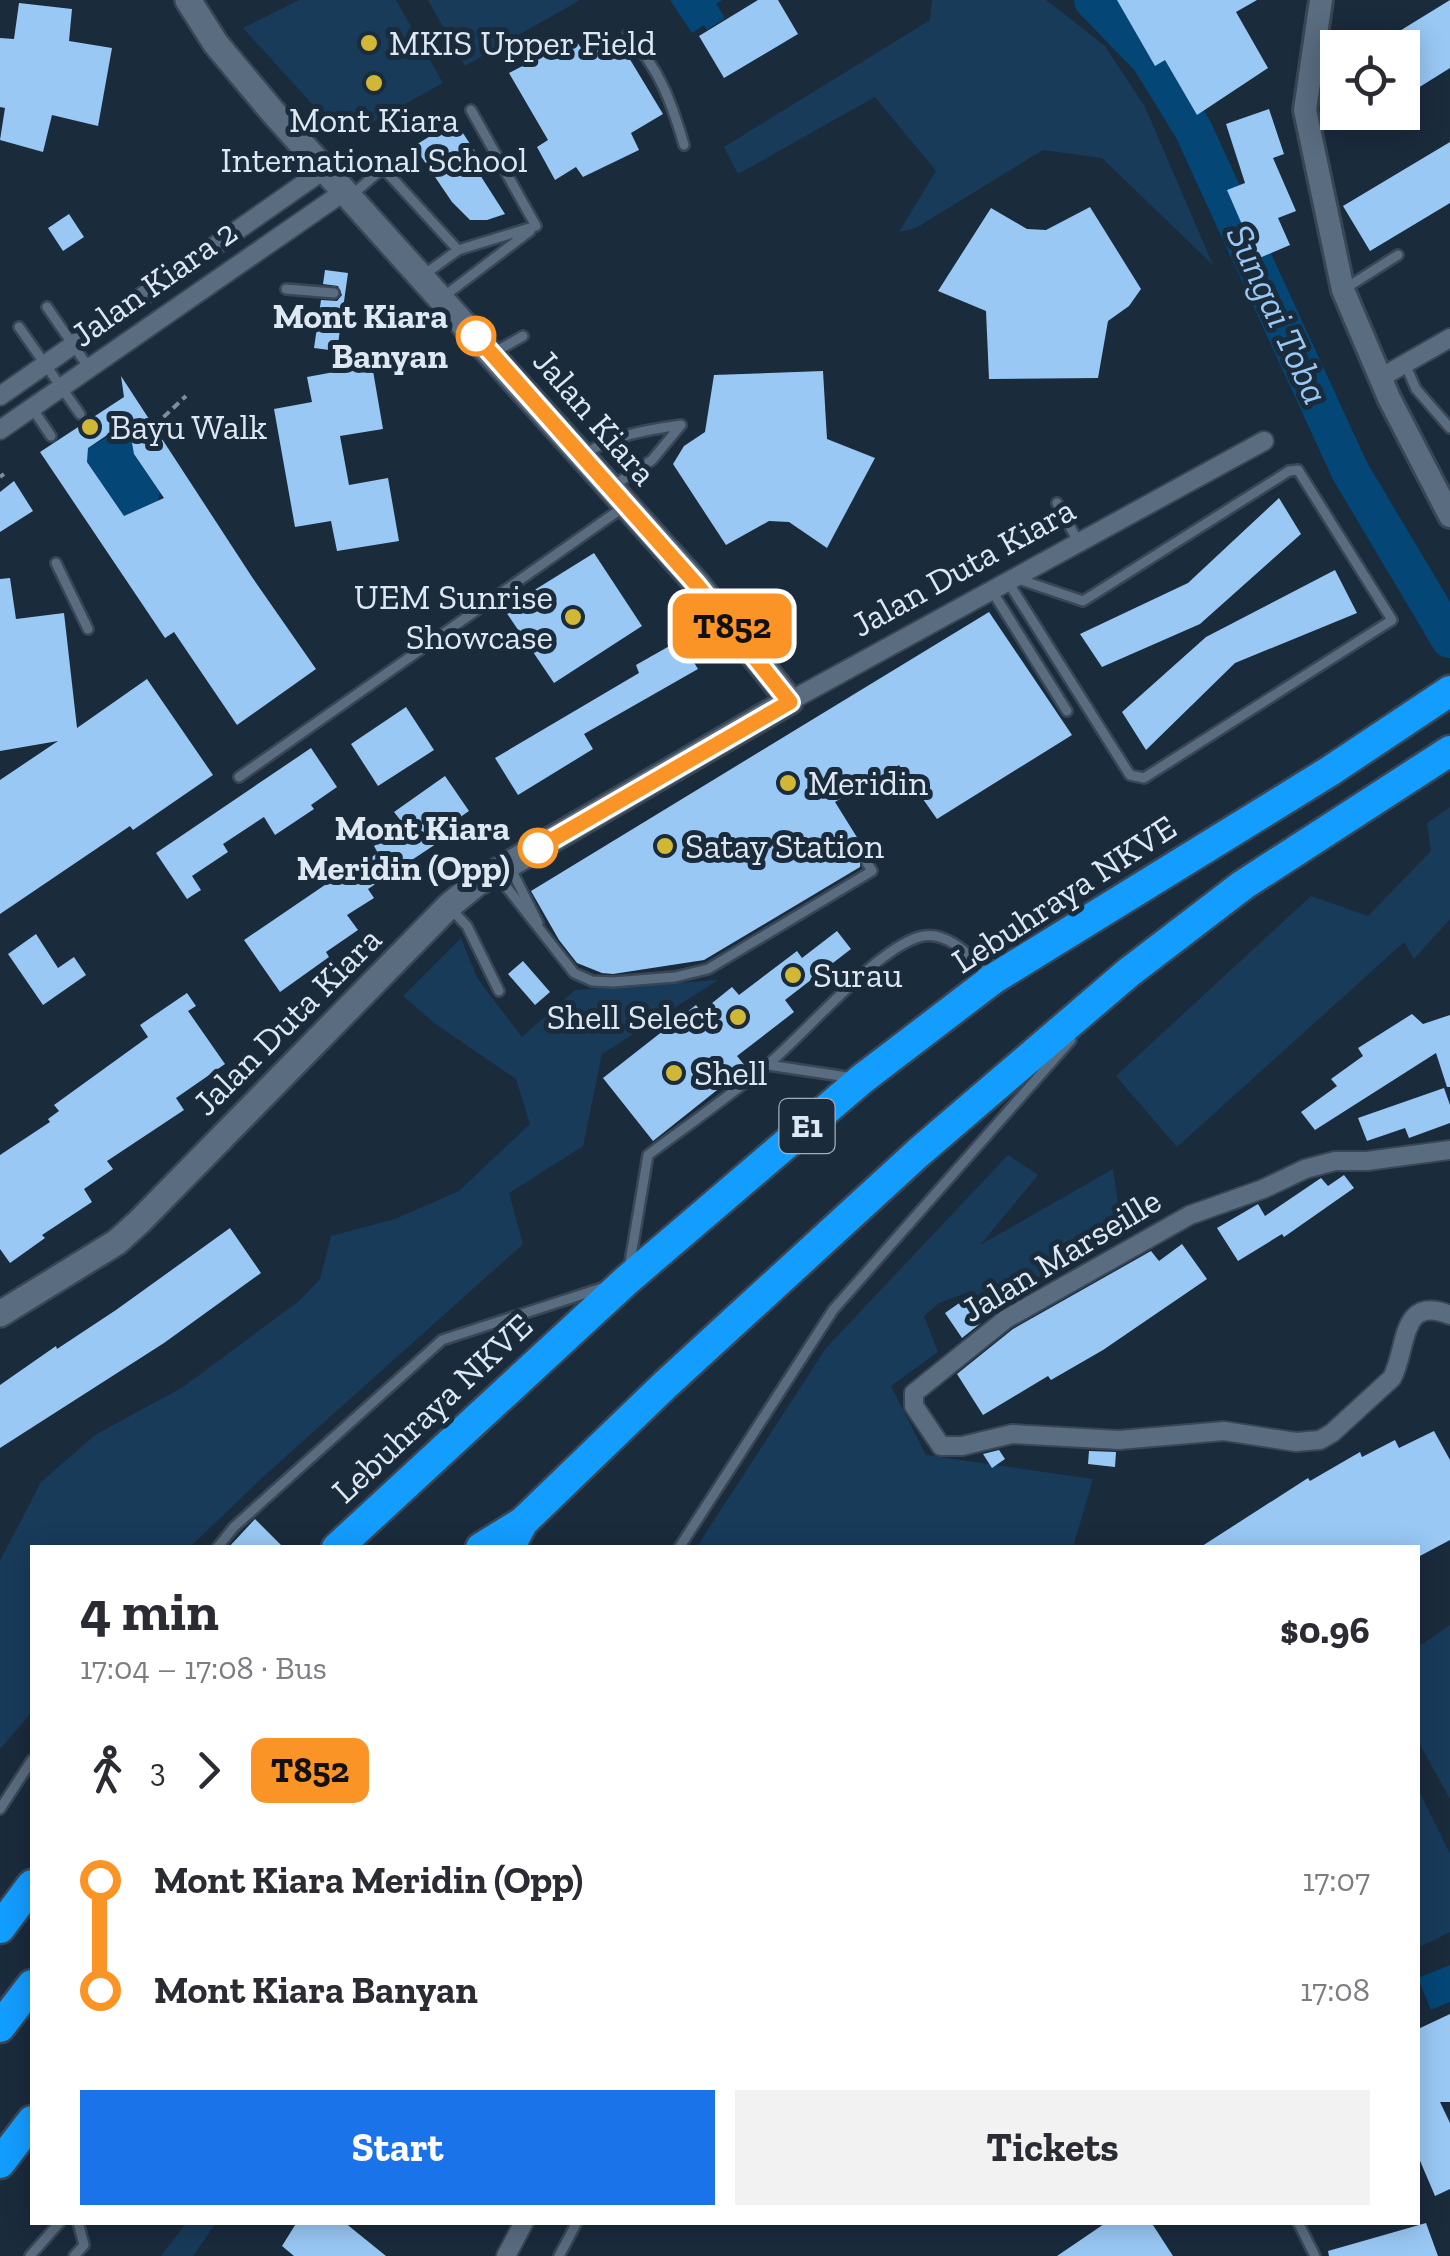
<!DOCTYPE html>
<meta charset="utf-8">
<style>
:root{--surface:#fff;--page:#f2f2f3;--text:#2b2b33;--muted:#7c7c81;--accent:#1a73e8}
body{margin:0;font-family:"Zilla Slab",serif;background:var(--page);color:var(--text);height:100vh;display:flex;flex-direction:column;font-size:38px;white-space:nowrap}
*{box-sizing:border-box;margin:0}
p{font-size:32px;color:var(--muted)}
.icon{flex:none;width:55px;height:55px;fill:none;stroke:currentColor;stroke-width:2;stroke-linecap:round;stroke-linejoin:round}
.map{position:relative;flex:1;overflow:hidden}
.sheet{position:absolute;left:30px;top:1545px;width:1390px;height:680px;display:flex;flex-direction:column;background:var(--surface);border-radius:0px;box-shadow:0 5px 25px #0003}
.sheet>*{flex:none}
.badge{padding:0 20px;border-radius:15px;font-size:35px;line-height:65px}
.tools{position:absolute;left:1320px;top:30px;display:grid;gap:20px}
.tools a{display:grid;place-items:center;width:100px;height:100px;border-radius:0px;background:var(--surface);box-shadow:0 5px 25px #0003;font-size:50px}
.map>.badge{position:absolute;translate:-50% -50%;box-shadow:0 0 0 5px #fff}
.legs{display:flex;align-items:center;gap:15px;height:110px;padding:0 50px;font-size:32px}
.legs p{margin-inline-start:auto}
.head{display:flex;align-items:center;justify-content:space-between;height:170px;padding:0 50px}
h1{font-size:55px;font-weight:800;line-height:75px}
.button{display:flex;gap:20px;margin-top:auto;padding:20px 50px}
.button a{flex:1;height:115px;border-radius:0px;background:var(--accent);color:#fff;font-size:40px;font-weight:800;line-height:115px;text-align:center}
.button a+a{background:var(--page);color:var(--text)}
ul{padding:0 50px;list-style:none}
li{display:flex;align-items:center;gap:35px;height:110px;font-size:38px}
li i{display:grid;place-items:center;width:15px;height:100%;margin:0 12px;background:currentColor}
li i::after{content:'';width:25px;height:25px;margin:-12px;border:8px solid;border-radius:50%;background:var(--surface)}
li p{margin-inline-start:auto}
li:first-child i{background:linear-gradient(#0000 50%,currentColor 0)}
li:last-child i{background:linear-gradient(currentColor 50%,#0000 0)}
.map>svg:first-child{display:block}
</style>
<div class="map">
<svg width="1450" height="2256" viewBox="0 0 1450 2256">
<rect width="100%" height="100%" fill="#1a2b3c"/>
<path fill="#183b5a" d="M299,0H396L443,83L343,138L243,28Z
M428,0H580L465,66Z
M932,0H1046L1105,46L1145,107L1213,265L1102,158L1043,150L916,228L899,232L936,171L875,97L738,174L724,147L930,20Z
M1450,807V919L1414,959L1404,942L1177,1147L1116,1076L1311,896L1368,916L1431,851L1427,823Z
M461,938L477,978L522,1037L575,990L718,980L602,1054L583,1146L509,1193L523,1244L264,1476L190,1547L32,1548V1712L0,1749V1561L41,1482L95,1435L183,1387L299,1301L320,1279L331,1236L395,1219L459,1191L530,1124L516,1079L437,1025L403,996Z
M1008,1155L1038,1175L980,1245L1113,1169L1121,1225L990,1318L971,1291L939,1303L924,1316L938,1352L891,1386L926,1455L1093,1479L1073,1547L696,1548L826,1348Z
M1450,1625V1799L1418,1741V1643L1421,1645Z
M1418,1789L1450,1854V1932L1418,1948Z
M187,2222L216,2223L193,2256H161Z"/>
<path fill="#044676" d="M670,0H722L716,4L725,18L707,30L704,25L692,33Z
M120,430L132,435C132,460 147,471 160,491L158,501L124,516L87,462L88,448Z
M1450,1965V2002L1431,2010L1418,1978Z"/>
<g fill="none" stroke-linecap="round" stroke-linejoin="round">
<path stroke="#044676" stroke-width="38" d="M1093,0L1150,59L1193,129L1350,471L1450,639"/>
</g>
<path fill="#99c8f5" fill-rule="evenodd" d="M758,0H778L798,34L724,78L699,36Z
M1117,0H1257L1236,12L1268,68L1197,115L1165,60L1155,66Z
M1450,0V68L1402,98V48H1372Z
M19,3L72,9L69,41L112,48L98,126L52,115L43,152L0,140L5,108L0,107V38L14,39Z
M617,38L663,114L631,133L639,150L583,177L576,167L555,180L537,147L548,140L509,73L575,39L587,57Z
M1269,109L1284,154L1273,158L1296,211L1278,218L1290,245L1257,259L1227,190L1245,183L1226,124Z
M455,121L480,159L473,164L505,214L487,220H470L452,202L414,146Z
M1450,142V203L1370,251L1343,206Z
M1090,207L1141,289L1129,306L1108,321L1098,378L989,379L986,311L938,291L991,208L1027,229L1046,230Z
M69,214L84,237L63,251L48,228Z
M325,270L348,273L337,351L314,348L321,300L337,301L342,295L338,286L323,284Z
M372,365L383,429L340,436L349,485L388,478L399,541L337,551L331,521L295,527L274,409L312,402L307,377Z
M823,371L827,439L875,458L827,548L789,522L769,521L726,545L673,464L684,446L705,432L714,375Z
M121,376L252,577L316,669L237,725L174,632L165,638L40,452L124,397ZM128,421L134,454L164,498L124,516L87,462L88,448Z
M14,481L33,511L0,532V492Z
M1279,498L1301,534L1200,624L1102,667L1080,634L1188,583Z
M594,553L642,626L554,683L504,609Z
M1335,570L1357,613L1235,663L1146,750L1122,712L1206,637Z
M10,578L16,619L64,613L77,728L147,679L213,775L133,830L130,826L0,914V780L58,741L0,751V579Z
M989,612L1072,735L937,819L899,765L835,802L868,855L860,858V867L704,960L613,974L602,973L577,963L559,940L531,891Z
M680,640L698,669L584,734L593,749L518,795L495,758L639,673L636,665Z
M406,707L434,750L378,786L351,744Z
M311,748L337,787L311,805L314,809L275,835L264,817L223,844L228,852L192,876L201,890L187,899L156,853Z
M445,776L469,811L440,831L445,838L368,889L374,898L347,915L358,930L326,952L329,957L280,992L244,940L341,874L342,876L378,853L374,846L405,826L394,812Z
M837,931L851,949L785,1000L794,1012L737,1056L746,1067L653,1141L603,1078L696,1005L701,1012L732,987L739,995L797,951L802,958Z
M36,934L58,968L74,957L86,975L43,1005L8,954Z
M523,961L550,992L535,1005L508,974Z
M187,993L196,1006L188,1011L225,1064L176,1098L184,1110L107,1161L113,1169L84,1189L92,1202L42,1235L45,1238L10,1263L0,1249V1155L50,1122L48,1119L59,1111L54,1105L148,1037L140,1025Z
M1412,1014L1423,1024L1450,1015V1087H1447L1436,1053L1315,1130L1301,1112L1337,1086L1331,1079L1363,1056L1358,1048Z
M1444,1088L1450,1105V1123L1409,1138L1405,1128L1367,1141L1358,1118Z
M1344,1175L1354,1188L1284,1237L1282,1234L1238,1261L1217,1228L1258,1204L1265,1216L1321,1178L1328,1186Z
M230,1228L261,1273L164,1343L0,1448V1385L56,1346L57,1349L116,1310Z
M1182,1244L1207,1279L1103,1350L1051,1380L1048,1376L983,1415L957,1374L1013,1329L1151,1251L1159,1261Z
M965,1299L981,1323L962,1338L945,1313Z
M1434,1431L1450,1460V1540L1418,1557V1548H1199L1308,1478L1310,1481L1360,1452L1362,1457L1395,1440L1399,1448Z
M999,1450L1005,1459L992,1468L983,1454Z
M1089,1451L1116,1452L1115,1467L1088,1464Z
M255,1519L284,1548H228Z
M1450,2014V2102H1440L1450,2123V2189L1435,2196L1418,2156V2029Z
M297,2222H344L386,2256H294L282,2246Z
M1107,2222H1151L1173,2256H1057Z
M1426,2223L1438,2256H1329L1328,2251Z"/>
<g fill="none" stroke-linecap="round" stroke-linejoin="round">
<defs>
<path id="service" d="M628,34C659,69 671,100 684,145
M471,110L536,226
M352,195L383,168L458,250
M425,274L458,250L536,226
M1346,288L1398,255
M286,289L334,293
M443,297L530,231
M47,307L89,368
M19,327L80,414
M495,352L523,336
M1405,364L1416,389L1450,428
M32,408L51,436
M584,454C615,435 646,430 681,425
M613,486L652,460L681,425
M1057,503L1079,543
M56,563L88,629
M1008,582L1130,775L1144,778L1392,620L1298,470L1289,471L1083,601L1018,579
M992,591L1067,711
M239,777L625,506
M509,865L538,923
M497,875L574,973L592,981L613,982L675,977L708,969L872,871L867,863
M450,908L467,926L499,991
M768,1065L854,1078
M629,1268L648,1155C687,1126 728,1097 766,1066C805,1034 875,950 919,937C947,928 973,959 990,976
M217,1548L234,1527L442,1340L605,1287
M679,1548L833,1310L1071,1040
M0,1809L32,1760
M1298,2222L1315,2256
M30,2256L60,2222
M74,2256L84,2245L78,2222
M559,2256L577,2222"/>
<path id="minor" d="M1380,378L1450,338
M0,396L325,169
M0,430L345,191
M790,701L1264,441
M1450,1150L1367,1161H1335L1305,1169L1263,1189L1190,1215L1006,1319L914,1393V1406L941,1446H962L1012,1434L1119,1440L1224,1431L1296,1442L1320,1440L1332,1433L1392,1378C1408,1349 1399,1294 1450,1315
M506,2256L524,2222"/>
<path id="tertiary" d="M1321,0L1305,110L1343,290L1389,398L1450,516"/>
<path id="secondary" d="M0,1314L117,1242L139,1222L449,906L477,883L790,701L697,584L272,111L216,44L188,0"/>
<path id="motorway" d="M337,1548L627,1280L862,1079L993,979L1330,771L1450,691
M481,1548L523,1522
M509,1548L523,1522L665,1385L918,1153L1128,973L1243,885L1450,751
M0,1928L32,1885
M0,2027L32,1985
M0,2163L32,2121"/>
</defs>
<use href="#service" stroke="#384655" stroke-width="14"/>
<use href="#minor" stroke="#384655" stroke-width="22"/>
<use href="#tertiary" stroke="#384655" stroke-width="28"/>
<use href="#secondary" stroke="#384655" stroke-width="30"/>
<use href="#motorway" stroke="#384655" stroke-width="35"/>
<path stroke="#808e9c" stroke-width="4" stroke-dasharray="8 5" stroke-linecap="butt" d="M154,426L186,396
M0,477L4,474"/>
<use href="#service" stroke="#596c80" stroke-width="9"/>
<use href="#minor" stroke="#596c80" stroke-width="18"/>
<use href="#tertiary" stroke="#596c80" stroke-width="22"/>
<use href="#secondary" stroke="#596c80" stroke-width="25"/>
<use href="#motorway" stroke="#139dff" stroke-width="30"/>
</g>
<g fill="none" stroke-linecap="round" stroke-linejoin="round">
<defs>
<path id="line-1" d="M476,336L696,584L790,702L538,848"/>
</defs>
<use href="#line-1" stroke="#fff" stroke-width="22"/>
<use href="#line-1" stroke="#fa9426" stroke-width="15"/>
</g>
<g fill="#d0b736" stroke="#1a2b3c" stroke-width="4">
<circle cx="369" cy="43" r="10"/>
<circle cx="374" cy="83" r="10"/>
<circle cx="90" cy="427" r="10"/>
<circle cx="573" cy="617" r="10"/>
<circle cx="788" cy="783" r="10"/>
<circle cx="665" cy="846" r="10"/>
<circle cx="793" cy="975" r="10"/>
<circle cx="738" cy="1017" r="10"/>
<circle cx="674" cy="1073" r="10"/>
</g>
<g fill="#fff" stroke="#fa9426" stroke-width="5">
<circle cx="476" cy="336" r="18"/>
<circle cx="538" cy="848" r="18"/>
</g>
<g text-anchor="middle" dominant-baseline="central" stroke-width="10" stroke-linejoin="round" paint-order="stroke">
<rect fill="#1a2b3c" stroke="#a2afbc" stroke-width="2.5" x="779.5" y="1099" width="55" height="54" rx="8"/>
<g font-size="32" font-weight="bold" fill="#dde8f3">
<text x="807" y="1126">E1</text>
</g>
<g font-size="35" fill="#dde8f3" stroke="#1a2b3c" text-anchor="start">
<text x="389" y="43">MKIS Upper Field</text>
<text x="374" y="120" text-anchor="middle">Mont Kiara<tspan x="374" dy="40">International School</tspan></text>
<text x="110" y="427">Bayu Walk</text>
<text x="553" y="597" text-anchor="end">UEM Sunrise<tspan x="553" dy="40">Showcase</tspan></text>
<text x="808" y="783">Meridin</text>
<text x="685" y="846">Satay Station</text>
<text x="813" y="975">Surau</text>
<text x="718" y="1017" text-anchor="end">Shell Select</text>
<text x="694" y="1073">Shell</text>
</g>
<g font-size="35" fill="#dde8f3" stroke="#1a2b3c">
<text transform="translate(154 283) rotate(-35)">Jalan Kiara 2</text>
<text transform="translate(595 417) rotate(49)">Jalan Kiara</text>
<text transform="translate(963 567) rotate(-29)">Jalan Duta Kiara</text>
<text transform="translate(1064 894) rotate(-33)">Lebuhraya NKVE</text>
<text transform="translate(287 1021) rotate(-45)">Jalan Duta Kiara</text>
<text transform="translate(1061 1255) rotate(-31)">Jalan Marseille</text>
<text transform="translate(432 1408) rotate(-43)">Lebuhraya NKVE</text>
</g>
<g font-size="35" font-weight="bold" fill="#dde8f3" stroke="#1a2b3c" text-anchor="end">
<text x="448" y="316">Mont Kiara<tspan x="448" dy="40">Banyan</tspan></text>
<text x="510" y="828">Mont Kiara<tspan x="510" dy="40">Meridin (Opp)</tspan></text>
</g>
<g font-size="38" font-style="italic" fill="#9ac7f3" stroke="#1a2b3c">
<text transform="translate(1278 314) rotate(65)">Sungai Toba</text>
</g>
</g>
</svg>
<div class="tools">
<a><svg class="icon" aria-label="locate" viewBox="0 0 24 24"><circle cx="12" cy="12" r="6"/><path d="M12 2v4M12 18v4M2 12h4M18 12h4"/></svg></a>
</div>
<b class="badge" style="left:732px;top:626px;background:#fa9426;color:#111">T852</b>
<section class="sheet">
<div class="head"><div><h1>4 min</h1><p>17:04 – 17:08 · Bus</p></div><b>$0.96</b></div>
<div class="legs"><svg class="icon" aria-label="walk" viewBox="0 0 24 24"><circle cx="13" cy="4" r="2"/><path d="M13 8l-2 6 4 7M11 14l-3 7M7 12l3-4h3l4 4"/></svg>3<svg class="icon" aria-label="forward" viewBox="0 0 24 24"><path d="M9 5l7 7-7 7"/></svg><b class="badge" style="background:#fa9426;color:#111">T852</b></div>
<ul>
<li><i style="color:#fa9426"></i><b>Mont Kiara Meridin (Opp)</b><p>17:07</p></li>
<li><i style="color:#fa9426"></i><b>Mont Kiara Banyan</b><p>17:08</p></li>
</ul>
<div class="button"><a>Start</a><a>Tickets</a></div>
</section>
</div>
